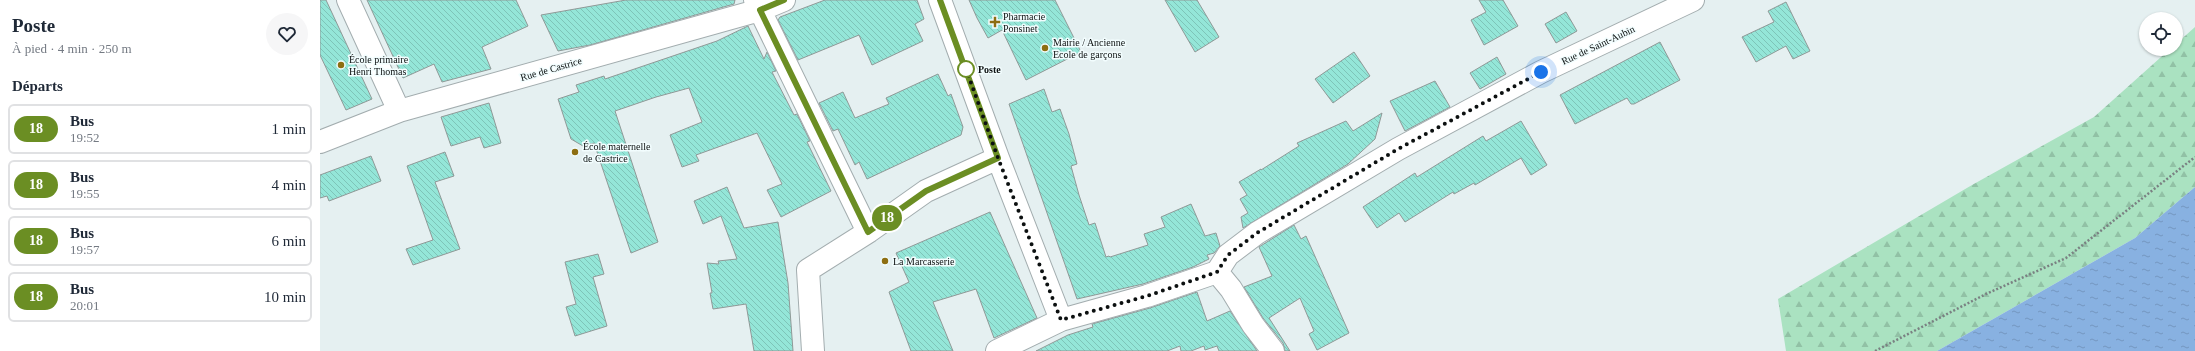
<!DOCTYPE html>
<html lang="fr">
<meta charset="utf-8">
<style>
:root{--surface:#fff;--page:#f6f6f7;--text:#1f2937;--muted:#747a83;--line:#e0e1e3}
body{margin:0;font-family:"Times New Roman",serif;background:var(--page);color:var(--text);height:100vh;display:flex;flex-direction:column;font-size:15px;white-space:nowrap}
*{box-sizing:border-box;margin:0}
p{font-size:13px;color:var(--muted)}
.icon{flex:none;width:22px;height:22px;fill:none;stroke:currentColor;stroke-width:2;stroke-linecap:round;stroke-linejoin:round}
.map{position:relative;flex:1;overflow:hidden}
.side{display:flex;flex-direction:column;background:var(--surface);width:320px}
.side>*{flex:none}
.badge{padding:0 8px;border-radius:13px;font-size:14px;line-height:26px}
.tools{position:absolute;left:1819px;top:12px;display:grid;gap:8px}
.tools a{display:grid;place-items:center;width:44px;height:44px;border-radius:50%;background:var(--surface);box-shadow:0 1px 3px #0004;font-size:20px}
.you{position:absolute;width:20px;height:20px;margin:-10px;border:3px solid #fff;border-radius:50%;background:#1a73e8;box-shadow:0 0 0 6px #1a73e833}
.map>.badge{position:absolute;translate:-50% -50%;box-shadow:0 0 0 2px #fff}
h2{padding:0 12px;font-size:15px;line-height:36px}
.round{display:grid;place-items:center;flex:none;width:42px;height:42px;border-radius:21px;background:var(--page)}
.headline{display:flex;align-items:center;justify-content:space-between;height:68px;padding:0 12px}
h1{font-size:19px;font-weight:800;line-height:30px}
ul{padding:0;list-style:none}
li{display:flex;align-items:center;gap:12px;height:50px;margin:0 8px 6px;padding:0 4px;border:2px solid var(--line);border-radius:6px}
li div{flex:1}
li b{display:block;font-size:15px}
li em{font-style:normal}
li .badge{min-width:44px;font-weight:700;text-align:center}
main{display:flex;flex:1;min-height:0}
.map>svg:first-child{display:block}
</style>
<main>
<section class="side">
<div class="headline"><div><h1>Poste</h1><p>À pied · 4 min · 250 m</p></div><a class="round"><svg class="icon" aria-label="heart" viewBox="0 0 24 24"><path d="M12 20l-8-8c-3-5 5-10 8-4 3-6 11-1 8 4z"/></svg></a></div>
<h2>Départs</h2>
<ul>
<li><span class="badge" style="background:#6b8e23;color:#fff">18</span><div><b>Bus</b><p>19:52</p></div><em>1 min</em></li>
<li><span class="badge" style="background:#6b8e23;color:#fff">18</span><div><b>Bus</b><p>19:55</p></div><em>4 min</em></li>
<li><span class="badge" style="background:#6b8e23;color:#fff">18</span><div><b>Bus</b><p>19:57</p></div><em>6 min</em></li>
<li><span class="badge" style="background:#6b8e23;color:#fff">18</span><div><b>Bus</b><p>20:01</p></div><em>10 min</em></li>
</ul>
</section>
<div class="map">
<svg width="1875" height="351" viewBox="0 0 1875 351">
<defs>
<pattern id="forest-firs" width="22" height="20" patternUnits="userSpaceOnUse"><rect width="22" height="20" fill="#aae2c1"/><path d="M5 1l3.5 6h-7zM16 11l3.5 6h-7z" fill="#91c1a5"/></pattern>
<pattern id="water-ripples" width="26" height="14" patternUnits="userSpaceOnUse"><rect width="26" height="14" fill="#88b1e1"/><path d="M2 4q2-2 4 0t4 0M15 11q2-2 4 0t4 0" fill="none" stroke="#7497c0"/></pattern>
<pattern id="building-back-hatch" width="6" height="6" patternUnits="userSpaceOnUse"><rect width="6" height="6" fill="#94e6d8"/><path d="M-1 5l2 2M0 0l6 6M5-1l2 2" fill="none" stroke="#7ec4b8"/></pattern>
</defs>
<rect width="100%" height="100%" fill="#e5f0f1"/>
<path fill="url(#forest-firs)" d="M1875,27V187L1815,238L1617,351H1466L1458,299L1652,185L1774,117L1850,49H1856V44Z"/>
<path fill="url(#water-ripples)" d="M1875,187V351H1617L1815,238Z"/>
<path fill="url(#building-back-hatch)" stroke="#8f9997" d="M0,0H6L52,99L26,110L0,55Z
M47,0H196L208,26L162,47L171,69L122,82L114,64L83,78Z
M306,0H415L414,4L270,45L238,51L221,15Z
M505,0H597L604,19L595,24L603,41L552,65L539,35L478,60L458,20L460,17Z
M649,0H735L761,52L706,80L682,30L668,38L657,18Z
M845,0H877L899,37L875,52Z
M1159,0H1183L1198,26L1164,45L1151,20L1166,12Z
M1466,2L1490,51L1473,59L1466,46L1436,62L1422,37L1454,22L1448,11Z
M1246,12L1257,31L1236,43L1225,24Z
M428,26L444,59L447,52L456,71L452,72L474,115L477,114L490,141L487,142L511,191L461,217L447,190L462,184L437,133L376,155L379,161L362,167L350,135L382,122L369,88L336,97L295,111L338,242L311,253L274,143L263,146L251,139L238,99L259,92L256,85L284,76L285,79L397,41Z
M1340,42L1360,80L1314,104H1311L1307,98L1255,124L1240,95Z
M1034,52L1050,76L1013,103L995,79Z
M1177,57L1186,74L1160,89L1150,73Z
M618,74L628,96L631,94L643,127L641,135L547,179L539,162L535,165L518,129L513,131L499,103L523,92L535,118L569,104L566,98Z
M1115,81L1130,107L1085,131L1070,101Z
M724,89L732,112L740,109L749,134L757,164L751,166L759,195L769,225L775,223L786,257L789,256L790,257L828,245L824,234L845,227L841,217L871,204L885,236L896,233L900,246L894,253L887,255L889,259L873,267L823,284L757,299L689,104Z
M169,103L181,143L164,148L160,137L131,146L121,117Z
M1062,113L1055,139L1028,164L923,228L921,217L928,213L920,199L927,195L919,182L941,169V170L979,146L977,143L1026,121L1033,131Z
M1201,121L1227,165L1211,175L1201,158L1155,185L1154,183L1134,194L1133,192L1085,222L1079,213L1057,228L1043,207L1095,173L1097,177L1163,136L1166,141Z
M125,152L134,176L115,182L140,249L93,265L86,249L113,240L87,166Z
M51,156L61,181L9,201L7,196L0,198V175Z
M407,187L424,228L458,222L468,283L473,351H434L426,304L393,309L390,293H392L387,263L399,264L398,261L417,259L401,216L383,224L374,201Z
M670,212L717,318L674,338L656,289L613,302L633,351H591L569,292L589,282L576,253Z
M974,225L981,239L986,236L1029,333L997,350L989,334L994,331L980,298L949,318L970,351H965L963,343L943,318L924,287L952,276L939,247Z
M278,254L284,274L273,277L287,326L255,336L246,307L256,304L245,262Z
M877,292L887,321L910,311L937,351H899L897,346L885,350L884,346L871,351H861L860,346L847,351H716L748,335L773,327L772,324L830,308Z"/>
<g fill="none" stroke-linecap="round" stroke-linejoin="round">
<defs>
<path id="minor" d="M28,0L79,111
M435,0L548,232
M620,0L678,158L741,320
M0,142L79,111L440,10L464,0
M897,272L911,289L933,325L953,351
M493,351L488,270L548,232L606,191L678,158
M677,351L741,320L827,296L897,272L908,255L937,233L1078,149L1221,72L1373,0"/>
</defs>
<use href="#minor" stroke="#a3adaf" stroke-width="24"/>
<path stroke="#7a8182" stroke-width="2.5" stroke-dasharray="2 2" stroke-linecap="butt" d="M1555,351L1666,294L1746,258L1875,157"/>
<use href="#minor" stroke="#fff" stroke-width="22"/>
</g>
<g fill="none" stroke-linecap="round" stroke-linejoin="round">
<defs>
<path id="line" d="M464,0L440,10L548,232L606,191L678,158L620,0"/>
</defs>
<use href="#line" stroke="#fff" stroke-width="9"/>
<use href="#line" stroke="#6b8e23" stroke-width="6"/>
<path stroke="#0c1010" stroke-width="4" stroke-dasharray="0 7.2" d="M646,69L678,158L741,320L827,296L897,272L908,255L937,233L1078,149L1221,72"/>
</g>
<g fill="#8d6e11" stroke="#f2fdfe" stroke-width="1.5">
<path d="M673 16h4v4h4v4h-4v4h-4v-4h-4v-4h4z"/>
<circle cx="725" cy="48" r="4"/>
<circle cx="21" cy="65" r="4"/>
<circle cx="255" cy="152" r="4"/>
<circle cx="565" cy="261" r="4"/>
</g>
<circle fill="#fff" stroke="#6b8e23" stroke-width="2" cx="646" cy="69" r="8"/>
<g text-anchor="middle" dominant-baseline="central" stroke-width="3" stroke-linejoin="round" paint-order="stroke">
<g font-size="10" fill="#0c1010" stroke="#f2fdfe" text-anchor="start">
<text x="683" y="16">Pharmacie<tspan x="683" dy="12">Ponsinet</tspan></text>
<text x="733" y="42">Mairie / Ancienne<tspan x="733" dy="12">Ecole de garçons</tspan></text>
<text x="29" y="59">École primaire<tspan x="29" dy="12">Henri Thomas</tspan></text>
<text x="263" y="146">École maternelle<tspan x="263" dy="12">de Castrice</tspan></text>
<text x="573" y="261">La Marcasserie</text>
</g>
<g font-size="10" fill="#0c1010" stroke="#f2fdfe">
<text transform="translate(1278 45) rotate(-25)">Rue de Saint-Aubin</text>
<text transform="translate(231 69) rotate(-16)">Rue de Castrice</text>
</g>
<g font-size="10" font-weight="bold" fill="#0c1010" stroke="#f2fdfe" text-anchor="start">
<text x="658" y="69">Poste</text>
</g>
</g>
</svg>
<div class="tools">
<a><svg class="icon" aria-label="locate" viewBox="0 0 24 24"><circle cx="12" cy="12" r="6"/><path d="M12 2v4M12 18v4M2 12h4M18 12h4"/></svg></a>
</div>
<div class="you" style="left:1221px;top:72px"></div>
<b class="badge" style="left:567px;top:218px;background:#6b8e23;color:#fff">18</b>
</div>
</main>
